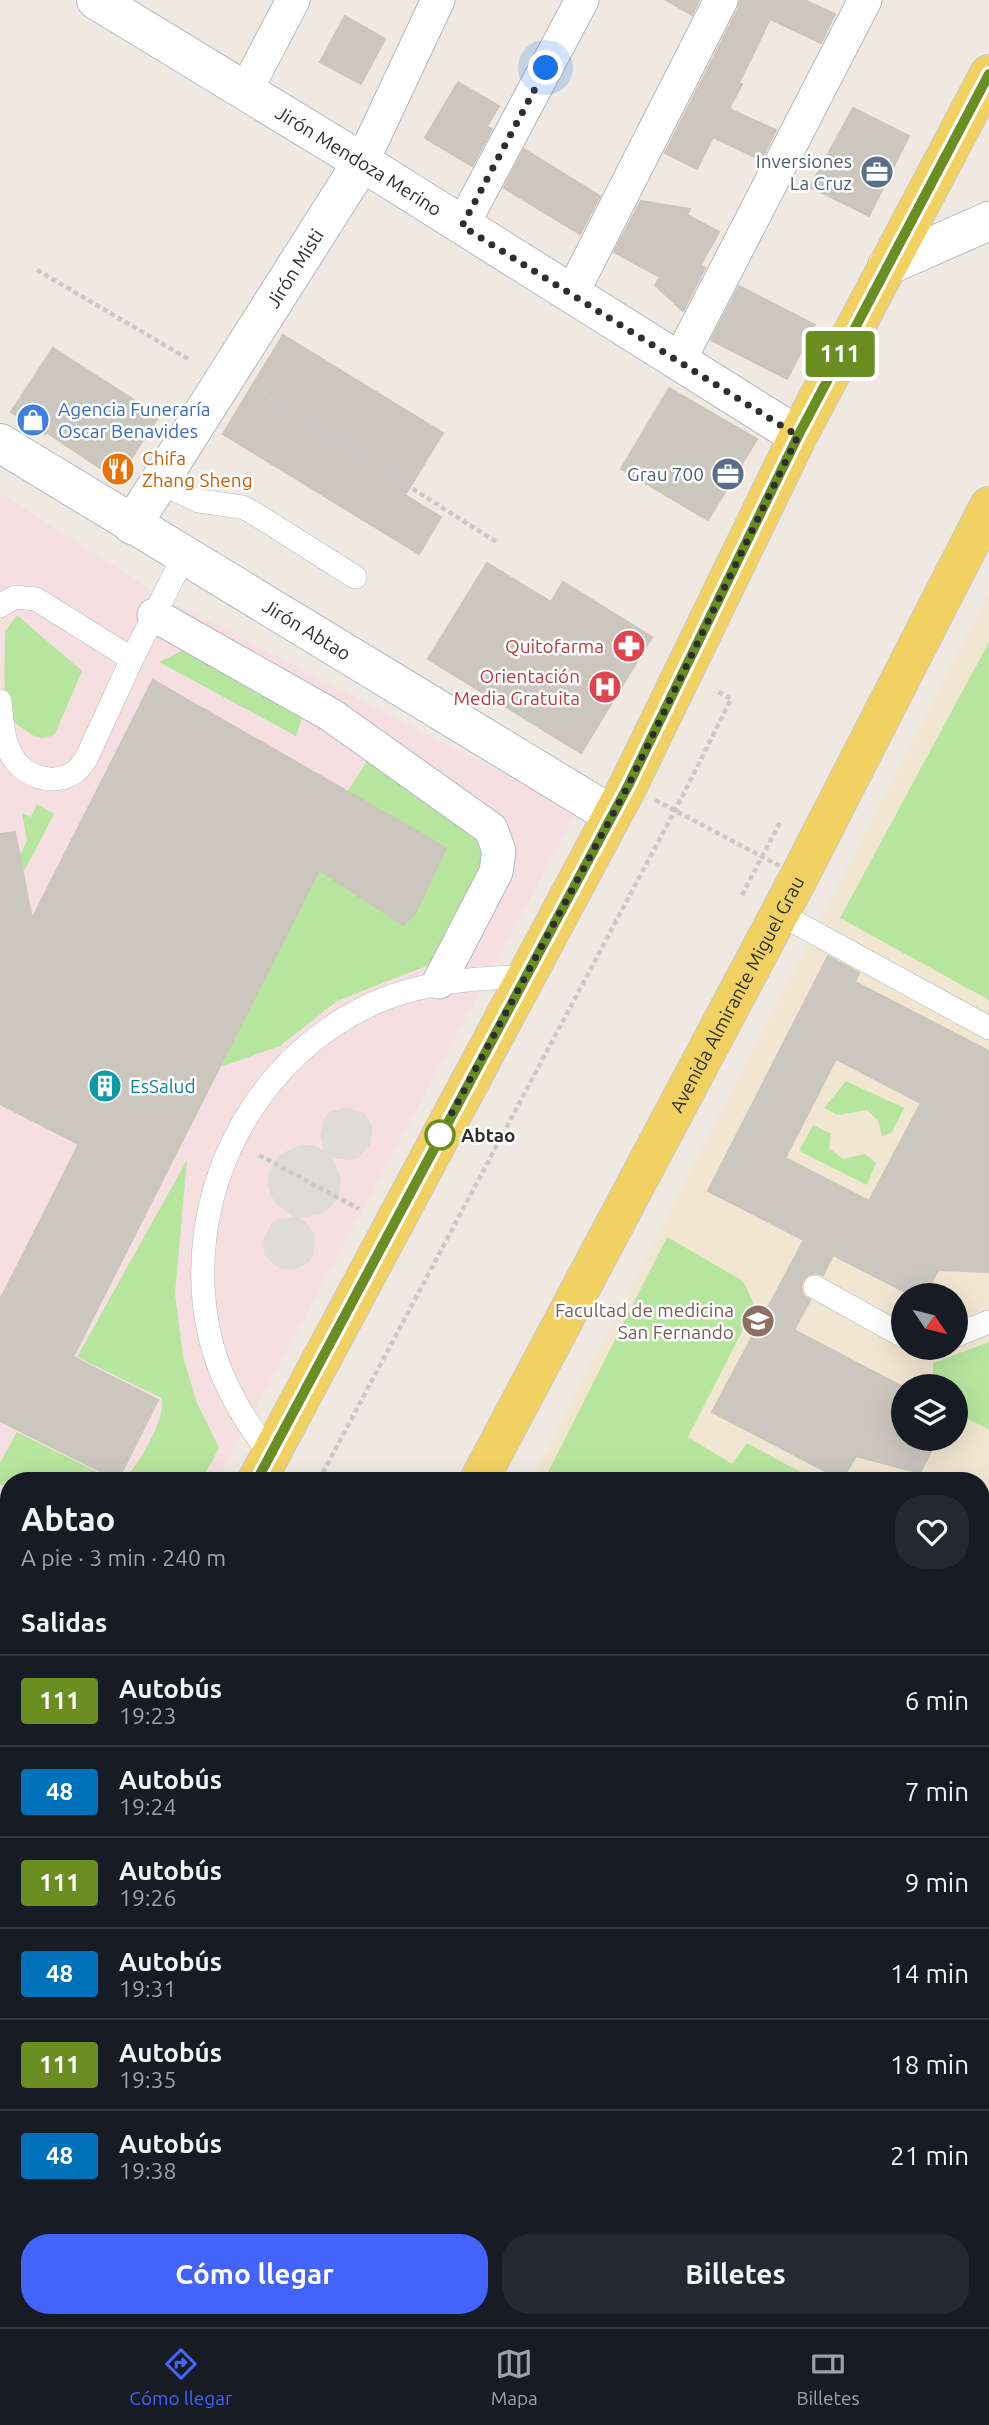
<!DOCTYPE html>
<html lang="es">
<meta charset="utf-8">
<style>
:root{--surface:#171b24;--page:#242831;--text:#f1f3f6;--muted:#9ea1a6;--line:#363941;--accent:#4264fb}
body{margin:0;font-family:Ubuntu,sans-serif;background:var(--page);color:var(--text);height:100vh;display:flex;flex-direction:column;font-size:26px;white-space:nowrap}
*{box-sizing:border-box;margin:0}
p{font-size:23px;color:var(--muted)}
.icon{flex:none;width:38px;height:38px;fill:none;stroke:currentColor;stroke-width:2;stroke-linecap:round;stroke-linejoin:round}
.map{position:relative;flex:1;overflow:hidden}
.sheet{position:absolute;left:0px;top:1472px;width:990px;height:856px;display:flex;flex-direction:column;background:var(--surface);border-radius:28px 28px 0 0;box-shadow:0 7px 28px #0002}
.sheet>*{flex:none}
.badge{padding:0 14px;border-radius:5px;font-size:24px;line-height:46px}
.needle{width:46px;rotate:125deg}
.fabs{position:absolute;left:891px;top:1283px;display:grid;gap:14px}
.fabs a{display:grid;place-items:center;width:77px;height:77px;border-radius:50%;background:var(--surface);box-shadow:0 7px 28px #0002;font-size:35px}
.you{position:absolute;width:35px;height:35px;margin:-18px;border:5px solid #fff;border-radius:50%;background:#1a73e8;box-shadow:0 0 0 10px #1a73e833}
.map>.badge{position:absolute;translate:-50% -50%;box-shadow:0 0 0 4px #fff}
h2{padding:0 21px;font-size:26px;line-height:63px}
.round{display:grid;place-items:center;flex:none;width:74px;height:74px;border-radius:28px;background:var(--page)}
.summary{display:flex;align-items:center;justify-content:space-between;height:119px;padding:0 21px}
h1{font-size:33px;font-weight:700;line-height:52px}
.action{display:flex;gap:14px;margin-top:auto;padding:14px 21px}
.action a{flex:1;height:80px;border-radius:28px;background:var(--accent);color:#fff;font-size:28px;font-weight:700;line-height:80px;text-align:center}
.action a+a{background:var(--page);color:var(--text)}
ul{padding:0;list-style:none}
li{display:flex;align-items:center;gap:21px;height:91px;padding:0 21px;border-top:2px solid var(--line)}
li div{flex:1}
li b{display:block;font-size:26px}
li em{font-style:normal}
li .badge{min-width:77px;font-weight:700;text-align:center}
.menu{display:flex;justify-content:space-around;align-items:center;height:98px;border-top:2px solid var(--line);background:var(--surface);font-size:19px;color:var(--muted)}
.menu a{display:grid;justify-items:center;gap:4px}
.menu .current{color:var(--accent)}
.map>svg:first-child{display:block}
</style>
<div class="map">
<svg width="989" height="2327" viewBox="0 0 989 2327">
<rect width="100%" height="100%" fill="#efe9e1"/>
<path fill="#f0e6d1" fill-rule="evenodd" d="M989,593V2039L982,2035V1480H531ZM903,1295H956V1348H903ZM903,1386H956V1438H903Z"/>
<path fill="#f5dfe0" d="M0,493L164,598L577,812L217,1480H9V1511L0,1506Z
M0,1577L9,1582V1867L0,1884Z"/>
<path fill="#b6e59e" d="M17,615L82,671L55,734C45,739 39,740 29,733C24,729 16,725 12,719C0,701 6,654 5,631Z
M989,642V1000L840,918Z
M194,645L305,709L296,736L159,662Z
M367,761L478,834L486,858L482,875L429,965L337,1001L280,1046L220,1067L319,870L397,921L347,792Z
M37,804L54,814L0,917V894L27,841L22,813L31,817Z
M846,1081L904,1108L892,1132L882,1137L878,1120L867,1110L838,1115L824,1108Z
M813,1125L831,1134L829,1148L843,1159L865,1154L876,1163L867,1185L799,1151Z
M187,1160L175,1293L183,1357L197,1403L219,1448L202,1480H122C138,1467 166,1419 162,1398L77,1357Z
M667,1237L743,1281L755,1306L688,1437L732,1464L747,1443L815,1480H684L665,1474L661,1480H544Z
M989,1342V1429L965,1418L956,1409V1386H932L933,1363Z
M17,1432L114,1480H9V1489L0,1484V1463Z"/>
<path fill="#dfdcd8" d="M347,1107L364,1113L369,1120L373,1128L370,1145L358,1158L349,1160L333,1158L341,1178L338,1198L329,1209L319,1215L299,1218L305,1221L315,1235L314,1253L310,1261L295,1270L278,1268L265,1256L263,1239L272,1223L279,1219L293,1217L278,1206L271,1196L268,1185L269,1174L274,1163L280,1154L301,1145H313L324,1150L320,1135L324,1118L330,1112Z"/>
<path fill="#cbc7bf" stroke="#cbc5ba" stroke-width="2" fill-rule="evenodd" d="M666,0H699L692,15Z
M740,0H804L835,14L821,43L770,19L739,83L742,84L729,109L776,130L761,160L713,137L697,169L665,153L738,9Z
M345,16L385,39L361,84L320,62Z
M458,82L499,106L487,126L492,129L472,166L425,138Z
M853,108L909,136L869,216L810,187Z
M524,149L600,196L580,234L504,188Z
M641,201L690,209L687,215L719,232L700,266L705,268L683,311L655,285L660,277L614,252Z
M739,286L815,325L787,379L711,340Z
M283,335L443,433L405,495L441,517L419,554L223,434Z
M53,348L159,416L125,468L112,476L46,432L45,434L11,412Z
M669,388L757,439L708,520L621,469Z
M487,563L551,602L563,582L652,637L581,753L428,659Z
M153,680L446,848L415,914L403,925L319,870L73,1357L158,1400L118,1480L0,1421V1300L79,1144L0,1104V834L15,832L32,919Z
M828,956L859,973L855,982L989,1051V1272L938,1270L925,1295H911L833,1255L823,1275L815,1273L808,1275L803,1280L801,1287L803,1295L810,1300L794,1330L903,1387V1438H938L920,1473L856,1456L842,1480L712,1412L804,1240L708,1191ZM836,1059L921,1103L869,1201L785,1158Z"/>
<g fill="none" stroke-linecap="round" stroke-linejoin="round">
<defs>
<path id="service" d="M158,482L199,501L242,507L252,512L355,577
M0,606L15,597L36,599L132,659
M0,701C2,716 2,736 9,750C19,775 52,788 75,772C79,769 83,763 86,759L132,659L184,556
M780,914L989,1028
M815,1287L903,1336
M956,1335L989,1322
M270,1454C243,1419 220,1381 210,1337C178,1199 254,1048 389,997C433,981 478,977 524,977
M982,1815L989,1810"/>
<path id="pedestrian" d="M245,92L293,0
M362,162L438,0
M462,226L582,0
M571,295L721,0
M679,361L865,0
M154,615L331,715L491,829L499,851L496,872L439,982"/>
<g id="minor">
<path id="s1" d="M96,0L362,162L798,436"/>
<path id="s2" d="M132,525L362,162"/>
<path d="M0,1537L9,1541"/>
<path d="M643,2319L657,2327"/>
<path d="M794,2327L798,2319"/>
</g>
<g id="tertiary">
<path id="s3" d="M0,443L612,815"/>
<path d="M982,2077L989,2081"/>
</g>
<path id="secondary" d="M887,266L989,221"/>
<g id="primary">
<path d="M257,1480L628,786L798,436L989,74"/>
<path id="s4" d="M479,1480L799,877L989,506"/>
<path d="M0,1966L9,1950"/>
<path d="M30,2327L35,2319"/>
</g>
</defs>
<use href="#service" stroke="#b4b7c1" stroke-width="24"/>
<use href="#pedestrian" stroke="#b4b7c1" stroke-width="35"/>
<use href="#minor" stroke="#b4b7c1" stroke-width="40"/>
<use href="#tertiary" stroke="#b4b7c1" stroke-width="40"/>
<use href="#secondary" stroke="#b4b7c1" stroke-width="40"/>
<use href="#primary" stroke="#c9c9c9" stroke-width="40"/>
<path stroke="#c9c9c9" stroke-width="4.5" stroke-dasharray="5 3.5" stroke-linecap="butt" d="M37,270L190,360
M262,393L498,543
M742,895L780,822
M259,1155L359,1209
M319,1480L681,799L731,699L717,691L716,693"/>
<use href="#service" stroke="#fff" stroke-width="23"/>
<use href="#pedestrian" stroke="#fff" stroke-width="33"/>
<use href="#minor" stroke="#fff" stroke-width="38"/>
<use href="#tertiary" stroke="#fff" stroke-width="38"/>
<use href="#secondary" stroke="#fff" stroke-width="38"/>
<use href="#primary" stroke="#f2d163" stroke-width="38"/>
<path stroke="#c9c9c9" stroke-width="4.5" stroke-dasharray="5 3.5" stroke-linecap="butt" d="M655,800L780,866"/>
</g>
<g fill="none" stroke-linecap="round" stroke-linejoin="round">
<defs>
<path id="line" d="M257,1480L628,786L798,436L989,74"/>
</defs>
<use href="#line" stroke="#fff" stroke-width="16"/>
<use href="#line" stroke="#6b8e23" stroke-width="10"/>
<path stroke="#2e2e2e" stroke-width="7" stroke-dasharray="0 12.6" d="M440,1135L628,786L798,436L462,226L546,68"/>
</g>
<defs>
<symbol id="office-disc" viewBox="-11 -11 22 22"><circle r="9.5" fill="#5c6f8a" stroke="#fff"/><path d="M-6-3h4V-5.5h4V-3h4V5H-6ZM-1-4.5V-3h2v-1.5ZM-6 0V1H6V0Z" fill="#fff"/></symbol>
<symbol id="shop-disc" viewBox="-11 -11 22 22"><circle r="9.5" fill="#3f7fe0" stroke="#fff"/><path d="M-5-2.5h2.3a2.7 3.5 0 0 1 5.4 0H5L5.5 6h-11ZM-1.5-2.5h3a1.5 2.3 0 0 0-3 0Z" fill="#fff"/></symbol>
<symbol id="restaurant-disc" viewBox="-11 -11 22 22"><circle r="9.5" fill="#e8710a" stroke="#fff"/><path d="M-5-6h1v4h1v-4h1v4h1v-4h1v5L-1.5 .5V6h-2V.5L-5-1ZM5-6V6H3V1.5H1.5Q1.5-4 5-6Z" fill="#fff"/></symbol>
<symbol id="pharmacy-disc" viewBox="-11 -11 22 22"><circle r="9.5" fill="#e0444e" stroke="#fff"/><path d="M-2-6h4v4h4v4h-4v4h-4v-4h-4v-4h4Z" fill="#fff"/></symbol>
<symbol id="hospital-disc" viewBox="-11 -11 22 22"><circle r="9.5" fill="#e0444e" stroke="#fff"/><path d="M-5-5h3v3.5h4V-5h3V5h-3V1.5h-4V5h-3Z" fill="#fff"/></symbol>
<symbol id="building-disc" viewBox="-11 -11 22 22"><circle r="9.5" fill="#0f9aa8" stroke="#fff"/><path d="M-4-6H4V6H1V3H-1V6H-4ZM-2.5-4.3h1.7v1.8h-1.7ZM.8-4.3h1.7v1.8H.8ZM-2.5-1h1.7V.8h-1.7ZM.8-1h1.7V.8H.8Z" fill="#fff"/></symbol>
<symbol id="university-disc" viewBox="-11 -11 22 22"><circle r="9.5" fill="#8d6e63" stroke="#fff"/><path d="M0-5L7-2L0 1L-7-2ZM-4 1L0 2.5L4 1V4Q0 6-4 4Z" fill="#fff"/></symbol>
</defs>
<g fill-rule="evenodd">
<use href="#office-disc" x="858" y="153" width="38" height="38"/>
<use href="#shop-disc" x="14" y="401" width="38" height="38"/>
<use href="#restaurant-disc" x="99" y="450" width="38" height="38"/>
<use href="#office-disc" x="709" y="455" width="38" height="38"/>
<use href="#pharmacy-disc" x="610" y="627" width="38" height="38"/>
<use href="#hospital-disc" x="586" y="668" width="38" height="38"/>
<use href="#building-disc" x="86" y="1067" width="38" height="38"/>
<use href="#university-disc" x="739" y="1302" width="38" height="38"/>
</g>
<circle fill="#fff" stroke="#6b8e23" stroke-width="3.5" cx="440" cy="1135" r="14"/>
<g text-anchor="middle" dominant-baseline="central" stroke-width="5" stroke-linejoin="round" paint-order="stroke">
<g font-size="19" fill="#4e5e75" stroke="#fff" text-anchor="end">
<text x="852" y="161">Inversiones<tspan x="852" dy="22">La Cruz</tspan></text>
<text x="704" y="474">Grau 700</text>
</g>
<g font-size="19" fill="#2e2e2e" stroke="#fff">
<text stroke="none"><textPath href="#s1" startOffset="308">Jirón Mendoza Merino</textPath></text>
<text stroke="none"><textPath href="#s2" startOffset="304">Jirón Misti</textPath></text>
<text stroke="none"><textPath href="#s3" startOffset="359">Jirón Abtao</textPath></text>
<text stroke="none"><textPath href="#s4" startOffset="550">Avenida Almirante Miguel Grau</textPath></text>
</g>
<g font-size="19" fill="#366cbe" stroke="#fff" text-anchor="start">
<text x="58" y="409">Agencia Funeraría<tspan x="58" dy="22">Oscar Benavides</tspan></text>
</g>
<g font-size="19" fill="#c56008" stroke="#fff" text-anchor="start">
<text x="142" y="458">Chifa<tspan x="142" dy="22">Zhang Sheng</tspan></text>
</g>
<g font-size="19" fill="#be3a42" stroke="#fff" text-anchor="end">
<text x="604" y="646">Quitofarma</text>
<text x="580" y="676">Orientación<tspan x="580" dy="22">Media Gratuita</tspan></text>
</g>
<g font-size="19" fill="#0d838f" stroke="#fff" text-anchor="start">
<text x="130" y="1086">EsSalud</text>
</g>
<g font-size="19" font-weight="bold" fill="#2e2e2e" stroke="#fff" text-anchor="start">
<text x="461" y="1135">Abtao</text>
</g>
<g font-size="19" fill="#785e54" stroke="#fff" text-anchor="end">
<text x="734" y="1310">Facultad de medicina<tspan x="734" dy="22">San Fernando</tspan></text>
</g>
</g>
</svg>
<div class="fabs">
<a><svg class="needle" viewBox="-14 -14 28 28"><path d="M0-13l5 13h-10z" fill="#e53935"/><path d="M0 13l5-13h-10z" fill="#9ea1a6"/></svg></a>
<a><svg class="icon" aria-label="layers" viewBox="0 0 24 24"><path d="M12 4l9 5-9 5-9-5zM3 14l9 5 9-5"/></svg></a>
</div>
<div class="you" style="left:546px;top:68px"></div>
<b class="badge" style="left:840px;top:354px;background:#6b8e23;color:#fff">111</b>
<section class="sheet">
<div class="summary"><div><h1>Abtao</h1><p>A pie · 3 min · 240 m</p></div><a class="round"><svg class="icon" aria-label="heart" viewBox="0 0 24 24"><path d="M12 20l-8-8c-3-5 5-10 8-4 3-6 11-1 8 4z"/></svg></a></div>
<h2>Salidas</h2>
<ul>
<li><span class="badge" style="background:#6b8e23;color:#fff">111</span><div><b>Autobús</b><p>19:23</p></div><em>6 min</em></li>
<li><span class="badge" style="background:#0072bc;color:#fff">48</span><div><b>Autobús</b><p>19:24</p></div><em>7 min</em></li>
<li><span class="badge" style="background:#6b8e23;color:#fff">111</span><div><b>Autobús</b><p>19:26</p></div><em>9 min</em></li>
<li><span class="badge" style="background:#0072bc;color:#fff">48</span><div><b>Autobús</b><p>19:31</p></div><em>14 min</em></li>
<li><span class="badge" style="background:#6b8e23;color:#fff">111</span><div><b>Autobús</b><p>19:35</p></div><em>18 min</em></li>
<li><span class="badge" style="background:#0072bc;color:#fff">48</span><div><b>Autobús</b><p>19:38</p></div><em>21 min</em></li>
</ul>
<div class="action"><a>Cómo llegar</a><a>Billetes</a></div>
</section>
</div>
<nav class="menu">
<a class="current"><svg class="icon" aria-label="directions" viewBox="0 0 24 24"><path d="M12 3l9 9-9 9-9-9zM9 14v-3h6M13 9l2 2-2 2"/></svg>Cómo llegar</a>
<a><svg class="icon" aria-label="map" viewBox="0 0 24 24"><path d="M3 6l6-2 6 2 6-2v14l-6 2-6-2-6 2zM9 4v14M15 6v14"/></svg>Mapa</a>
<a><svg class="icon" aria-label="tickets" viewBox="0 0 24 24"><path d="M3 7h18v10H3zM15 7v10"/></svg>Billetes</a>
</nav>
